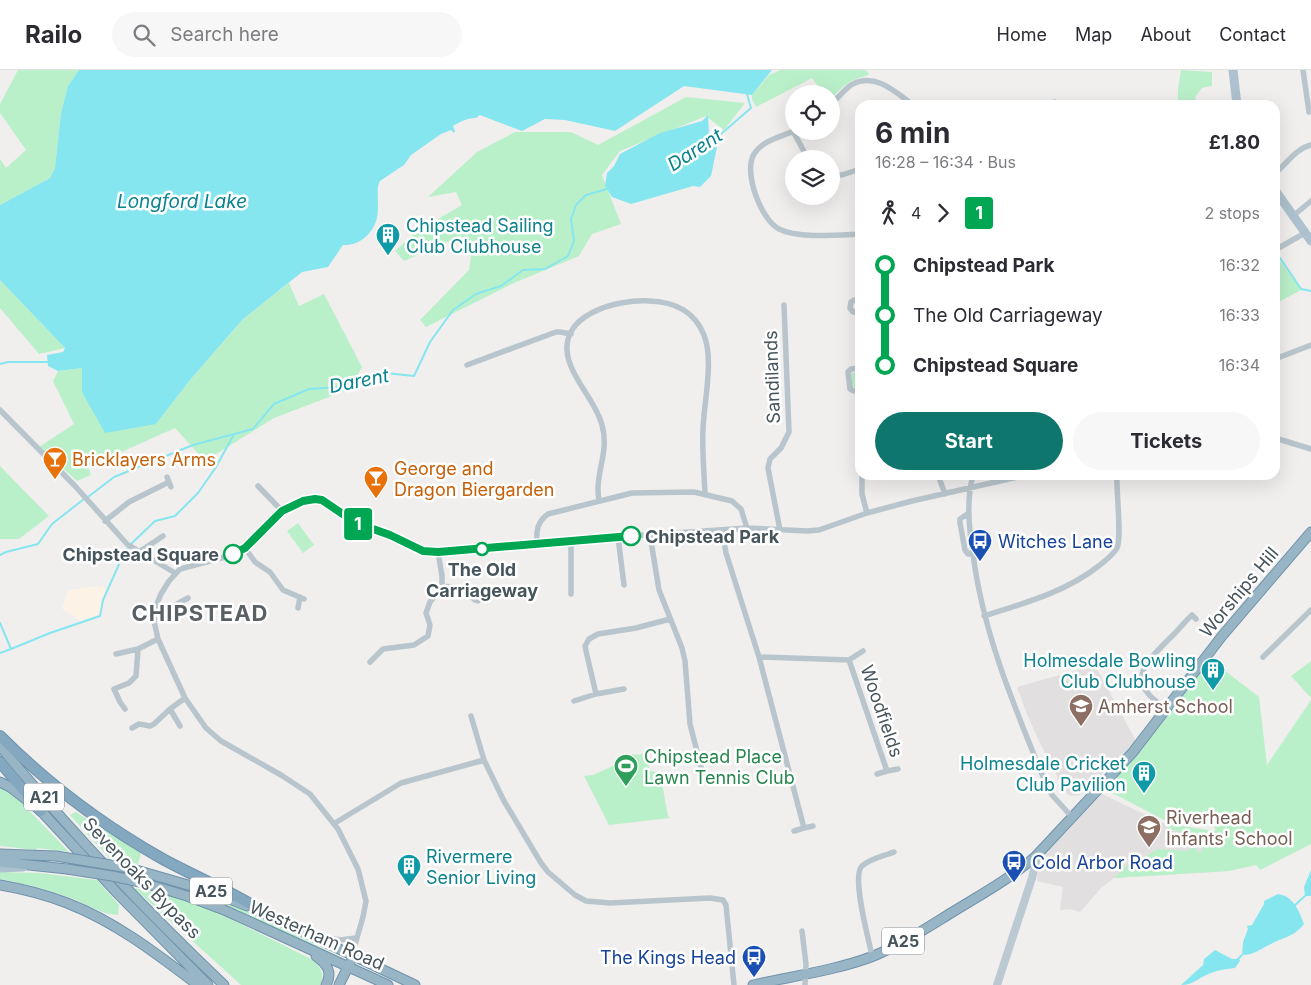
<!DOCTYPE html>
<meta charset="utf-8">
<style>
:root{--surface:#fff;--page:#f7f7f7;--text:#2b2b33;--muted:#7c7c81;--line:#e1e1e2;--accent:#0f766e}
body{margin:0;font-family:Inter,sans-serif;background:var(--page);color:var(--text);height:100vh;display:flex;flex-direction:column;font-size:19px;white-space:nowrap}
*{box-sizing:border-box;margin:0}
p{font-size:16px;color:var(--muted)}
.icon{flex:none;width:28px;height:28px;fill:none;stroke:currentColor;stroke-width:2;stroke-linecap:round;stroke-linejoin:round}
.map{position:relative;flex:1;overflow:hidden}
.drawer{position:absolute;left:855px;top:30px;width:425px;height:380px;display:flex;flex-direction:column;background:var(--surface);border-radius:15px;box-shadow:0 5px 20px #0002}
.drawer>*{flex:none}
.badge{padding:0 10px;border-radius:4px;font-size:18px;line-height:32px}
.buttons{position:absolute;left:785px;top:15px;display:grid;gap:10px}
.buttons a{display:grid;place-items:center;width:55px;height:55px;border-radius:50%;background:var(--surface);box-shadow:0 5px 20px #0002;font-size:25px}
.map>.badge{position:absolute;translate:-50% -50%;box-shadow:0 0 0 2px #fff}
.legs{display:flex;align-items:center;gap:8px;height:55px;padding:0 20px;font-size:16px}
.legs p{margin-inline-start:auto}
.overview{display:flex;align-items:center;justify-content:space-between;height:85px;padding:0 20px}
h1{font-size:28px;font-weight:700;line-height:38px}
.button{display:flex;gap:10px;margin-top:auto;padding:10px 20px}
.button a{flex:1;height:58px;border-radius:30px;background:var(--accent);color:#fff;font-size:20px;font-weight:700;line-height:58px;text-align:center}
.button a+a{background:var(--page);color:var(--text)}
ul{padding:0 20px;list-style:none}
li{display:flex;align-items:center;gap:18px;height:50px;font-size:19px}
li i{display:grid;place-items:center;width:8px;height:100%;margin:0 6px;background:currentColor}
li i::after{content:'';width:12px;height:12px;margin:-6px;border:4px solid;border-radius:50%;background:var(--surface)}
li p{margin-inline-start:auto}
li:first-child i{background:linear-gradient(#0000 50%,currentColor 0)}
li:last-child i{background:linear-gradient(currentColor 50%,#0000 0)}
header{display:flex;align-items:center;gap:30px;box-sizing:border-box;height:70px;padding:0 25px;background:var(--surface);border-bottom:1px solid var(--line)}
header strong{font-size:24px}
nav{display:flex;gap:28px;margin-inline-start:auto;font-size:18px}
.search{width:350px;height:45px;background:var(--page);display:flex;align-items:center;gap:12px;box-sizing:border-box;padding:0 18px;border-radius:28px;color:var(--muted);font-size:19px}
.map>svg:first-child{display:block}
</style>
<header>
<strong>Railo</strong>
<div class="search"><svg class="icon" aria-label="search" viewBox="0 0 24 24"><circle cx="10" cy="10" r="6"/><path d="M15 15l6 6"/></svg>Search here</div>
<nav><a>Home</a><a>Map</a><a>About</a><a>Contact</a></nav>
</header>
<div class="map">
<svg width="1311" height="915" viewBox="0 0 1311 915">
<rect width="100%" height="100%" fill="#f1eeee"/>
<path fill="#fcf3e6" d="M100,516L106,518L100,544L81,551L62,539L68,520Z"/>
<path fill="#e2dfe0" d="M1095,595L1136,671L1081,725L1070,726L1065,722L1039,671L1027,644L1017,617Z
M1102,724L1165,754L1190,757L1229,801L1114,808L1101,818L1080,842L1070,839L1060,840L1063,817L1037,811L1038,798L1042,788Z"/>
<path fill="#baf0c9" d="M18,0H79L68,16L61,43L55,98L50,108L0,135V89L6,98L26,80L0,43V34Z
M781,0H864L868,2L869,5C849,10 844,15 831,29V24H824L812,8L756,37L752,29V25L769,5Z
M1181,0L1212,2V16L1202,18L1195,27L1198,35H1178V19Z
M686,27L745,33L724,60L706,46L620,81L602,105L621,154L592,164L579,186L514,213L426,257L420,250L469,200L472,179L461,166L404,191L395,181L416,162L462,135L456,122L428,127L477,82L515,62H571L598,75Z
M1275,184L1301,220L1275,234Z
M0,210L65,278L39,284L0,238Z
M289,213L299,236L324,224L362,297L350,319L274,348L205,391L175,358L88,397L91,405L77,411L39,377L74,354L53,311L58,301L82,298V322L156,354L190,310L242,250Z
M860,302V316L852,317L851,303Z
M0,396L49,446L19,469H0Z
M298,453L314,475L303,483L287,461Z
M1206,586L1259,627L1267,695L1311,630V774L1260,800L1256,795L1229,801L1114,808L1133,790L1144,788L1157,779L1187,781L1192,778H1195L1198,782L1202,781L1203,778L1202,775L1199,774L1195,777H1192C1189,768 1182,760 1172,760L1166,764L1168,754L1216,761L1214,756L1166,751L1099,716L1135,679Z
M1311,591V628L1291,606Z
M646,683L650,701L660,703L668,746L670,748L609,755L584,706L593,705L632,687L631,685L634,684L637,685Z
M0,716L18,729L69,782L37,778L36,780L0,776Z
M76,742L141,783L138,794L109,788L70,745Z
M0,802L39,803L97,810L119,835L118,845C102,845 87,834 71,828C48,820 24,813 0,809Z
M139,805L218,828L258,846L340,887L339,888L142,809Z
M134,818L176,827L215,841L313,890C321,898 325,904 320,915H241Z"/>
<path fill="#86e6ef" d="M79,0H772L752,25L684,16L615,61L565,50L545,49L522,61L480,45L476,48C468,48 461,51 453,56L455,61L454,63L451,60L441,64L411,85L404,95L380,111L378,116C377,126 379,138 377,148C373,164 359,176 343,175L328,197L302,202L242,250L190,310L156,354L105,363L82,322V298L58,301L48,296L47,285L63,282L65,278L0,210V135L50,108L55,98L61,43L68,16Z
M708,45L709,65L717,68L718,72L711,106L700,117L693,116L631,134L612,127L605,116L607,103L614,96L620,84L660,63L702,51Z
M1311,800V826H1305L1304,817Z
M1278,824C1293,826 1299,840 1304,854C1293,868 1283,867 1269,875C1259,880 1253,885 1242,885L1243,872L1248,859L1247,856L1252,855L1264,834V831Z
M1215,880L1232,889H1239L1240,891L1235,898C1226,899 1219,900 1211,903C1199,907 1194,915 1181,915L1203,895L1204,889Z"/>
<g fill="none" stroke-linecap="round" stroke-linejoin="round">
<path stroke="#86e6ef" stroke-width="2" d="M715,69L751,38L747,24
M1276,182L1301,219L1311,221
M0,294L8,292H48
M88,427L114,407L193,375L253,359L274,334L309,319L341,317L353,309L386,303L414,306L430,272L453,240L476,224L501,216L523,200L545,199L568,186L574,171L571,149L576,135L586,125L607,119
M131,474L155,451L175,446L198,423L216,397L233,366
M0,485L6,482L38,474L52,454L84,429
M0,553L11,579L0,583
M11,579L50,563L100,546L103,530L125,481L128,478
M1295,835L1305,826
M1237,890L1242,885"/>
<defs>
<path id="trunk" d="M0,676C69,760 145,840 224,915
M0,712L10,717L41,741L119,825L208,915
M0,784L56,786
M0,792L67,799
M129,798L209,821L247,836
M140,812L187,826L222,839L388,915
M0,815C23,819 46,825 67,833C116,852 157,884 198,915
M259,841L415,915
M316,886C327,894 333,902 326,915
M339,915L350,893
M753,915C792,906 833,901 871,887C899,876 925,859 951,843C980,825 1010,809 1036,786L1133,682L1222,566L1311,462"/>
<path id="motorway" d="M0,666C48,714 101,754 161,788C195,807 232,821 265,843
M0,692L41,741"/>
</defs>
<use href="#trunk" stroke="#6f93ab" stroke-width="11"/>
<use href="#motorway" stroke="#6f93ab" stroke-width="12"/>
<path stroke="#b9c5cc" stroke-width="5.5" d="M1303,0L1309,42
M831,34C838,28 844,20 851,15C874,1 896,22 913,35
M1054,35L1055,32
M793,61L808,89
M794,61C780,67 763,70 754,84C743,102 761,150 779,159C798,169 839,165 860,164
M1275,103C1287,94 1295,79 1311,75
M831,104L842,105L860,99
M1293,146L1311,131
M1275,180L1305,163
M860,230H854L851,232L850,238L853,242H860
M1275,289L1311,275
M467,295L556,262H560L571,264
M860,298L851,299L848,302L850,319L854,321L860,320
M0,340L75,416L127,474L175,503
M1275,368L1311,379
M862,405V424L867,443
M938,405L945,424
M973,405C966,431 969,458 973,484C983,563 1014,636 1044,709L1052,725L1072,747
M167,407L171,417
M258,416L282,441
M599,430C594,404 610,383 602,355C596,332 576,314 569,291C555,245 616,229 650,231C674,232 694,240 704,265C714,291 704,331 703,359C702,380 704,402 705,423
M969,443L960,449V453L965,480L968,484H973
M105,451L129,432L169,412
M780,460L768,398L770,389L781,378L789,362L784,235
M722,461L726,483L759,587L849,590L887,701L898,699
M650,465L659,520L682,578L685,591L690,654L702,701
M618,467L624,515
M571,471V524
M537,474C536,461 537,452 548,444L632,423L694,422L732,431L741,439L747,458
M245,478L255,492L270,502L283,520L304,529
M139,482L163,466
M442,516L481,521L483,528L478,531L475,530L464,519
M155,538L168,539L188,528
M298,538L300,527
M984,546C1025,533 1066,522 1100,495C1106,490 1113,485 1117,478C1122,468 1116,420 1117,405
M116,584L138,579
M759,587L804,758L794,761
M1263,587L1311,540
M849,590L863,581
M370,592L383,579L414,575L428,566L430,555L426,543L430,532L442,516V506L438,482
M596,624L586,581L585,576L589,569L598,564L636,558L670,549
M574,631L596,624L624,619
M125,639L120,632L114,619L129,613L136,606L138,579L158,569
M170,639L180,656
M1167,639C1126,613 1141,597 1169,569C1176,563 1182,555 1188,549L1192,545L1196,549
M471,646L484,690
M132,658L139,654L150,656L154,654L170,639L185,628
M877,704L887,701
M335,753L401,713L484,690L504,731L541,793L548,802L575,825L586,831L610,833L710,828L723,830L726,835L734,915
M804,758L813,756
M802,861L806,894L805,915
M319,866L340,870L356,868
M352,885L363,847L366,831L358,799L338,759L310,724L281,705L221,671L206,658L185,628L158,569L154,551L155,538L161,524L169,511L180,499L225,487L245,478L282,441L308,430H322L356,453L390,465L423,481L438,482L618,467L747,458L807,461L819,460L867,443L912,431L1026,405
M872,886C869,870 851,806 862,796C871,788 884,786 894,782"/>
<path stroke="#bbc9d3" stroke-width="8" d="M997,915L1032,808L1036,791V786"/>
<path stroke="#adc2ce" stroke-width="9" d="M1233,0L1237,35
M1275,120L1311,171
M0,798L23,797"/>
<use href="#trunk" stroke="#98b5c6" stroke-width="9"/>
<use href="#motorway" stroke="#84a8bf" stroke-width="10"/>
<defs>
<path id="trunk-bridge" d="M56,786L129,798
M67,799L112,806L140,812"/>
</defs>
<use href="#trunk-bridge" stroke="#6f93ab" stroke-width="11" stroke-linecap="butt"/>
<use href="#trunk-bridge" stroke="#98b5c6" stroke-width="9"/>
</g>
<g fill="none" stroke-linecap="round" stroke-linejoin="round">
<defs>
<path id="line-1" d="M233,484L245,478L282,441L303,431L315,429L322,430L356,453L390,465L423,481L438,482L631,466"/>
</defs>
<use href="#line-1" stroke="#fff" stroke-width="11"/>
<use href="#line-1" stroke="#00a651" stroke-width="8"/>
</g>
<defs>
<symbol id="building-pin" viewBox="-11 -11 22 30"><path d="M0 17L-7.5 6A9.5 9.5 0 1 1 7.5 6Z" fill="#0f9aa8" stroke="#fff"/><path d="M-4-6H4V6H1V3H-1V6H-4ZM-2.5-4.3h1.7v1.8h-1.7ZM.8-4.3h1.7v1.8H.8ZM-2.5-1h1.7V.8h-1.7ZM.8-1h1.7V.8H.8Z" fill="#fff"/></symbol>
<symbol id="bar-pin" viewBox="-11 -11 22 30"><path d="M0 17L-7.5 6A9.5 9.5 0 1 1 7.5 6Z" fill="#e8710a" stroke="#fff"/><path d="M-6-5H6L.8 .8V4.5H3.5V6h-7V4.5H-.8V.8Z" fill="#fff"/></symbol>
<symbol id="bus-pin" viewBox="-11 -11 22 30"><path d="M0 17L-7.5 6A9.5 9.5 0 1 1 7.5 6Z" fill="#1a4fb4" stroke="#fff"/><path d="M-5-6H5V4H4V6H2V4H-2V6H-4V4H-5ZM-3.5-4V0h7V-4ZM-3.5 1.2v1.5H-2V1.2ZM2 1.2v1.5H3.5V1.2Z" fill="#fff"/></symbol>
<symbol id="school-pin" viewBox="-11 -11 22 30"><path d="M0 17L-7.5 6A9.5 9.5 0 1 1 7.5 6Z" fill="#8d6e63" stroke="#fff"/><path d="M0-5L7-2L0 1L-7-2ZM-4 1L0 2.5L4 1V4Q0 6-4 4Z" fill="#fff"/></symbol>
<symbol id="stadium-pin" viewBox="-11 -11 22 30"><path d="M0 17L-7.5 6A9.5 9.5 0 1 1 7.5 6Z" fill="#2e9e5b" stroke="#fff"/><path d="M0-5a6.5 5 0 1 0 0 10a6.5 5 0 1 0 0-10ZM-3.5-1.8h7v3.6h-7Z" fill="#fff"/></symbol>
</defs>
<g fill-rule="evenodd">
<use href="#building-pin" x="374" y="151" width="28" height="38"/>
<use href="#bar-pin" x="41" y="375" width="28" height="38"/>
<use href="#bar-pin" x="362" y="394" width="28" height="38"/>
<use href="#bus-pin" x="966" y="457" width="28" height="38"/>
<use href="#building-pin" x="1199" y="586" width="28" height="38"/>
<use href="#school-pin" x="1067" y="622" width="28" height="38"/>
<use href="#stadium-pin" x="612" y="682" width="28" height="38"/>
<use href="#building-pin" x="1130" y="689" width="28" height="38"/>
<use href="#school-pin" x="1135" y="743" width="28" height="38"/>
<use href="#bus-pin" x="1000" y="778" width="28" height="38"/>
<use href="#building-pin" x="395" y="782" width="28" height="38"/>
<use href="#bus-pin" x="740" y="873" width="28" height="38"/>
</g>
<g fill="#fff" stroke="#00a651" stroke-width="2.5">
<circle cx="631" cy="466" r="9"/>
<circle cx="482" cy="479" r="6"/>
<circle cx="233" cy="484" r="9"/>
</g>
<g text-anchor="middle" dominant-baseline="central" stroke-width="5" stroke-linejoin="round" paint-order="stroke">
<g fill="#fff" stroke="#7e878d" stroke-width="1">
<rect x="24" y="713.5" width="40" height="27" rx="4"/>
<rect x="190" y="807.5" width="42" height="27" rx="4"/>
<rect x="882" y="857.5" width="42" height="27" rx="4"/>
</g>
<g font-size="16" font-weight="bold" fill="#46545c">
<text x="44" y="727">A21</text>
<text x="211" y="821">A25</text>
<text x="903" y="871">A25</text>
</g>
<g font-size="18" fill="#0d838f" stroke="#fff" text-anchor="start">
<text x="406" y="155">Chipstead Sailing<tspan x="406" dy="21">Club Clubhouse</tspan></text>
<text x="1196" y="590" text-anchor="end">Holmesdale Bowling<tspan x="1196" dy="21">Club Clubhouse</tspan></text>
<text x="1126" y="693" text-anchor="end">Holmesdale Cricket<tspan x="1126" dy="21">Club Pavilion</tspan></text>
<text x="426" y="786">Rivermere<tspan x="426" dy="21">Senior Living</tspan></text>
</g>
<g font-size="18" fill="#46545c" stroke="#fff">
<text transform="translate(772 307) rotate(-92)">Sandilands</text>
<text transform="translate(1239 522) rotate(-50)">Worships Hill</text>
<text transform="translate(882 641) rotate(71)">Woodfields</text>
<text transform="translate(142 808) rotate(46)">Sevenoaks Bypass</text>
<text transform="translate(317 865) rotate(24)">Westerham Road</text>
</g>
<g font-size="18" fill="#c56008" stroke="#fff" text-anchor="start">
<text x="72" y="389">Bricklayers Arms</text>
<text x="394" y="398">George and<tspan x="394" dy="21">Dragon Biergarden</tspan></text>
</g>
<g font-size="18" font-weight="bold" fill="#46545c" stroke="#fff" text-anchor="start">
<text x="645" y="466">Chipstead Park</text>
<text x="219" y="484" text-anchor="end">Chipstead Square</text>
<text x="482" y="499" text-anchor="middle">The Old<tspan x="482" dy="21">Carriageway</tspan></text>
</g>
<g font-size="18" fill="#164399" stroke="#fff" text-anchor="start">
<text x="998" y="471">Witches Lane</text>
<text x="1032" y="792">Cold Arbor Road</text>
<text x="736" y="887" text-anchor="end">The Kings Head</text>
</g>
<g font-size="18" fill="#785e54" stroke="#fff" text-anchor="start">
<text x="1098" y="636">Amherst School</text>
<text x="1166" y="747">Riverhead<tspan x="1166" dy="21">Infants' School</tspan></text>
</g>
<g font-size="18" fill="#27864d" stroke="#fff" text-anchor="start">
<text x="644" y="686">Chipstead Place<tspan x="644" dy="21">Lawn Tennis Club</tspan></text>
</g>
<g font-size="19" font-style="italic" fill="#09838f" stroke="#fff">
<text transform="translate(695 80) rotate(-33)">Darent</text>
<text x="182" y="131">Longford Lake</text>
<text transform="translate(359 311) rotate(-11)">Darent</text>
</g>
<g font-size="22" font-weight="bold" letter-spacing="1" fill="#5a6063" stroke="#fff">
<text x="200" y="543">CHIPSTEAD</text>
</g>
</g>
</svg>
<div class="buttons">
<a><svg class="icon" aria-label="locate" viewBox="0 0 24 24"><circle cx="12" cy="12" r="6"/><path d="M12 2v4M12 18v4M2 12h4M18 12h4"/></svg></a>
<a><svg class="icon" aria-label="layers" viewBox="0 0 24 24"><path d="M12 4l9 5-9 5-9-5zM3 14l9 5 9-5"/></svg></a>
</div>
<b class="badge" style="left:358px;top:454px;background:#00a651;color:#fff">1</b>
<section class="drawer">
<div class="overview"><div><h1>6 min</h1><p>16:28 – 16:34 · Bus</p></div><b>£1.80</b></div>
<div class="legs"><svg class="icon" aria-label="walk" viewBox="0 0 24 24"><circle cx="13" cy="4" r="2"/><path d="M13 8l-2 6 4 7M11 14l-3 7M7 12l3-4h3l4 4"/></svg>4<svg class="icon" aria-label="forward" viewBox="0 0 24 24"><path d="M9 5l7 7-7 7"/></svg><b class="badge" style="background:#00a651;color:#fff">1</b><p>2 stops</p></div>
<ul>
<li><i style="color:#00a651"></i><b>Chipstead Park</b><p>16:32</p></li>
<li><i style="color:#00a651"></i><span>The Old Carriageway</span><p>16:33</p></li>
<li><i style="color:#00a651"></i><b>Chipstead Square</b><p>16:34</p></li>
</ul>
<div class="button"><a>Start</a><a>Tickets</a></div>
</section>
</div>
